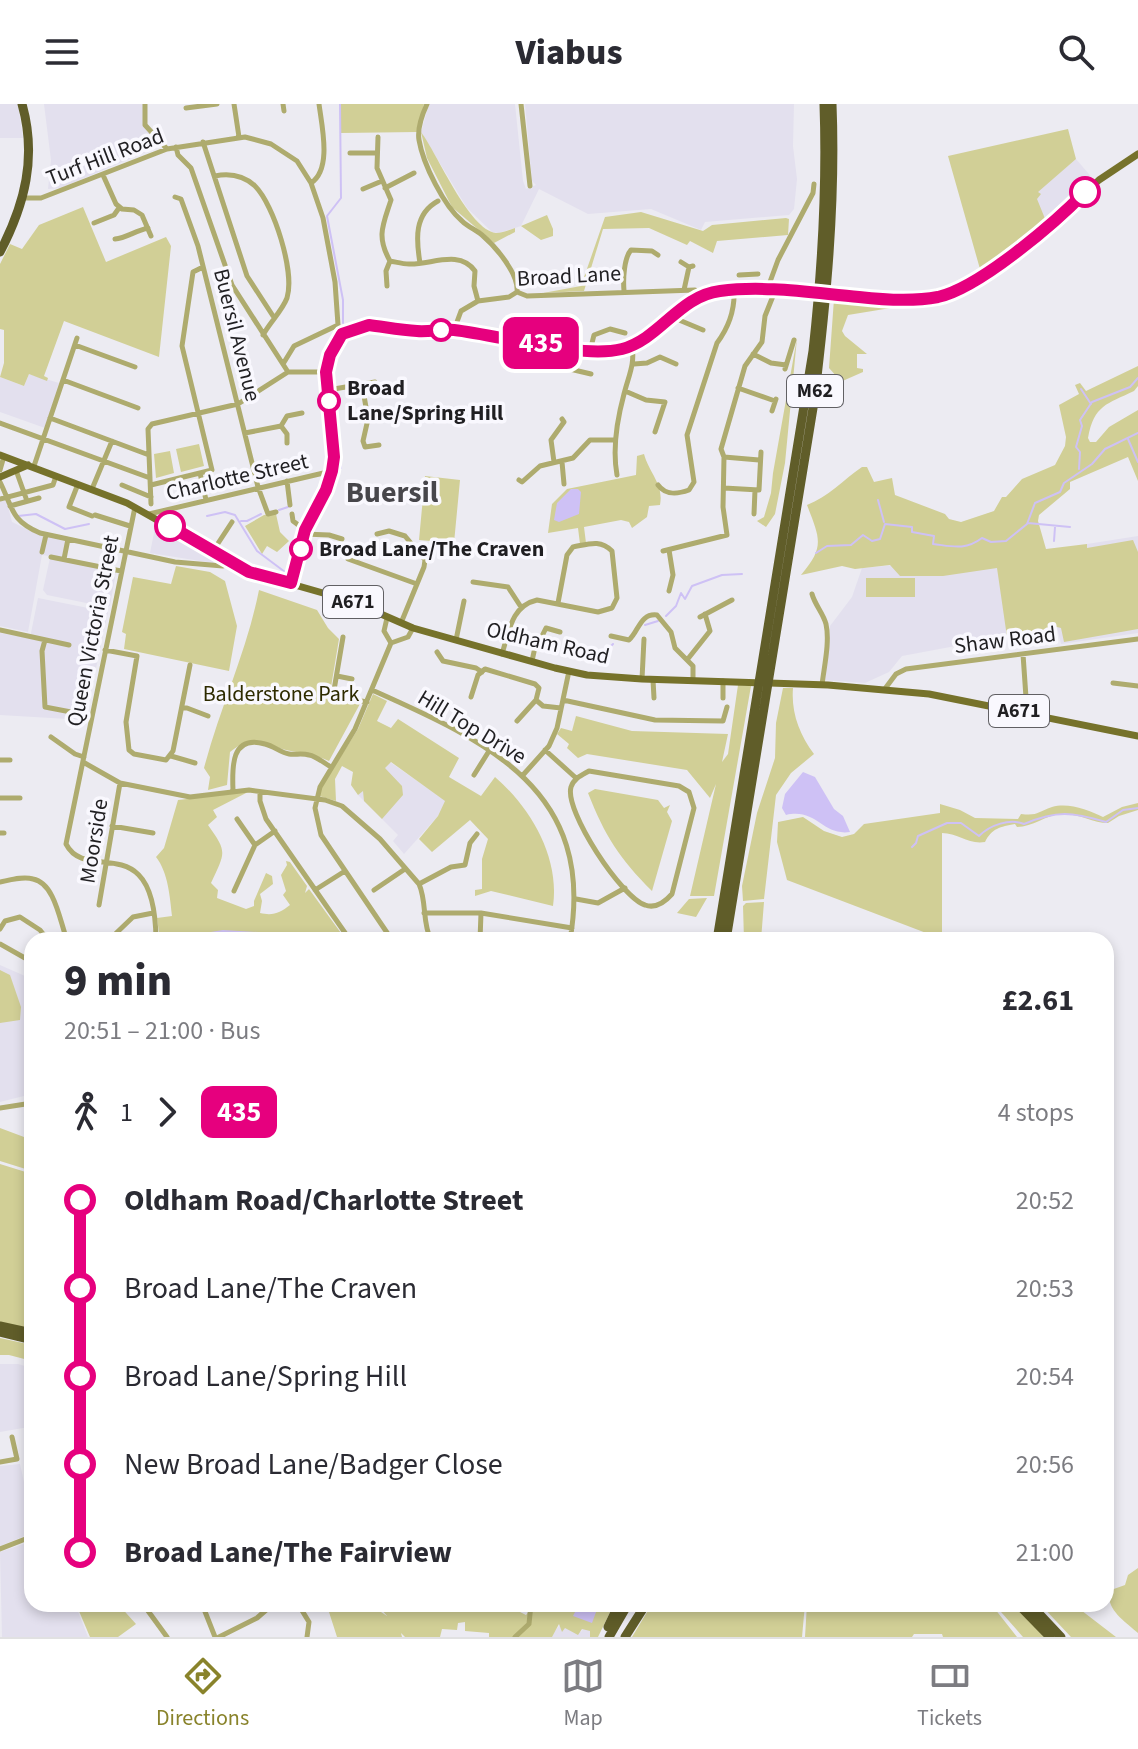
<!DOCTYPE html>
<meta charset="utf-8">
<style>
:root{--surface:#fff;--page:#f2f2f3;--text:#2b2b33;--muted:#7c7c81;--line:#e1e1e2;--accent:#89832b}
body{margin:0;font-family:"Source Sans 3",sans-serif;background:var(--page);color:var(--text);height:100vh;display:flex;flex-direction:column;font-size:30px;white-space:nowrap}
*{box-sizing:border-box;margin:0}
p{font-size:26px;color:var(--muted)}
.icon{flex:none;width:44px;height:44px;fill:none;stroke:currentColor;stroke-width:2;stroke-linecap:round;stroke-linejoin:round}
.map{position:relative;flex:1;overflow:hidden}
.side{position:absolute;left:24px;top:828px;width:1090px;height:680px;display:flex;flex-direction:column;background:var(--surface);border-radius:24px;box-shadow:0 4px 12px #0003}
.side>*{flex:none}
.badge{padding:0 16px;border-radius:12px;font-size:28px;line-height:52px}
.map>.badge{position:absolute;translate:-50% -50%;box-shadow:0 0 0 4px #fff}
.legs{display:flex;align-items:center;gap:12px;height:88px;padding:0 40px;font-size:26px}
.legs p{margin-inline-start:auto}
.summary{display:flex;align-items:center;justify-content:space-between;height:136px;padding:0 40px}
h1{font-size:44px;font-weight:800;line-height:60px}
ul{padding:0 40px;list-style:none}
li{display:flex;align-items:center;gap:28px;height:88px;font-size:30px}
li i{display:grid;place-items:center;width:12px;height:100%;margin:0 10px;background:currentColor}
li i::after{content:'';width:20px;height:20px;margin:-10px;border:6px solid;border-radius:50%;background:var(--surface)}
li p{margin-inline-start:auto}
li:first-child i{background:linear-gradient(#0000 50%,currentColor 0)}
li:last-child i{background:linear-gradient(currentColor 50%,#0000 0)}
header{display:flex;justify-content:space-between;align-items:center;height:104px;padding:0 40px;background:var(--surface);font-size:36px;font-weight:800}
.dock{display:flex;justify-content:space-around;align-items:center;height:112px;border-top:2px solid var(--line);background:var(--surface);font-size:22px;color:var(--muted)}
.dock a{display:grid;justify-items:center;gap:4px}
.dock .current{color:var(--accent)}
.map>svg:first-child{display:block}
</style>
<header><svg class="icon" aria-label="menu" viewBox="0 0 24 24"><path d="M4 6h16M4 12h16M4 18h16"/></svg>Viabus<svg class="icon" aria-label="search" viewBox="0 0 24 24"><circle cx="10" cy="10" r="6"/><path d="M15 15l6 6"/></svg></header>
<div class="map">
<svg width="1138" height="1533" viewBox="0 0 1138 1533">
<rect width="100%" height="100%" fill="#ecebf2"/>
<path fill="#e3e0ee" d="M0,0H18L23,34H0Z
M44,0H143V22L156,37L155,44L61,84L48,85L51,56Z
M429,0H515L523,77L526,85L536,81L532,77L525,0H794L793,42L797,75L794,105L789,111L705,118L701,126L651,105L588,110L539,85L521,122L499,129L492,128L467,104L421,28Z
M1076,55L1094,76L1057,112L1046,117L1036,95L1040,90L1037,88Z
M29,270L59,279L45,324L0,308V273L24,282Z
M5,391L12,418L35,429L66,436L63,454L42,451L28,528L0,522V393Z
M156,419L215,453L213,459L150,449Z
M1138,432V529L1061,540L1057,523L902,552L889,568L865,579L825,576L830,522L852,493L862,464L1086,444L1087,440Z
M50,454L116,468L110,502L106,503L47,491L43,486Z
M38,494L108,508L85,616L0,611V529L30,534Z
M390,658L446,697L438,712L404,750L393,737L398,731L358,691Z
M0,861L32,875V898L27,905L32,926V990L0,998Z
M0,1260H18L32,1264V1346L29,1323L0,1328Z
M20,1360L32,1414V1429L0,1442V1362Z
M32,1437V1500H75L88,1533H2L0,1448Z
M560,1521L581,1528L584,1522L596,1527L594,1533H550Z"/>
<path fill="#d1cf96" d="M341,0H424L417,28L341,29Z
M1068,25L1076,55L1038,88L1041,90L1037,95L1046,117L980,165L948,52Z
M421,28C437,49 469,126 496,129C502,129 509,126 515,124V128L494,139L452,103L427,54Z
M83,103L106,158L166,133L171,142L159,253L64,217L44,272L48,274L47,277L29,270L24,282L0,273L4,259V226L0,225V160L10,140L22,145L39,121Z
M641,108L703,127L712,121L786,114L789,115L788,131L717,137L713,149L690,137L687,141L649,124L603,125L584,187L543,189L581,182L605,113Z
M547,111L553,125V132L541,136L521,122Z
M834,195L915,200L848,211L842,227L845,232L867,250H857V264L863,265V268L838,279V274L829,264Z
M797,234L785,359L775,410L766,423L757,417L764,413L771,389L773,369Z
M1138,262V282L1134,287C1107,300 1094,301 1088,334L1090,338H1096L1109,323L1138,306V377L1128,353L1070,378V385L1039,411L1038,417L1046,445L1087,440V444L1133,436L1138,448V525L1064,538L1061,524L1057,523L1007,533L997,464L943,472H900L890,461L855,465L842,462L801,471C825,443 820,435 807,401C828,393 843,376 862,363H867L874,378L892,374L895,391L945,410L949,415L961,418L994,407L1002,393H1006L1022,375L1055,361L1065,342L1066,333L1059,301L1079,290L1075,281L1080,279L1086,287Z
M199,340L204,362L181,368L176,345Z
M170,347L174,369L156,374L154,350Z
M644,350C649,369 664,380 660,401L649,402L647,413L632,424L629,418L621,416L584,423L586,439L580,440L578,424L548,429L552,400L567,385L636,371L637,352Z
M425,372L460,376L454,439L419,436Z
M276,410L280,428L289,437L277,448L267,442L262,450L245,422L264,411Z
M176,462L210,468L225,477L237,522L229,567L124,545L126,530L122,528L133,473L171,480Z
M866,474H915V493H866Z
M259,486L317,506L328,524L339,535L329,595L361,598L329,657C314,650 306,650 291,647C263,642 259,625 230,648L227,681L208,686L210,673L204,664C220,603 247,547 259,486Z
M738,581L751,582L714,792H690L716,680L710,694L687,666L587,650L578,654L567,644L569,640L557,630L561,624L572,627L576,612L632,627L728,630L722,658L728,650Z
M783,584H793C791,608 799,630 814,650L791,669L776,691L764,795L743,797L742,782L757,709L775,654L776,619Z
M373,590L387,597L377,617L391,624L398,615L459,654L449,673L481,692L495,673C531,704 560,754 553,802L491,787L475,792V786L482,785V755L488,735L470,716L432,748L419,735L438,712L445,697L391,658L385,664L402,682L403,691L382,715L364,697L363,687L358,691L351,681L353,668L342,662L335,675L336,697L319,692L322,682L358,625Z
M595,685L658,696L664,704L670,701L667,708L672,717L652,787C619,754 605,732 588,689Z
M248,688L213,706L217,713L208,721C228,749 225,748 211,779L218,786L217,794L246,805L254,802V797L266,769L272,772L273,780L260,790L262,797L260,809C273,812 280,809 290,801L283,791L286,787L281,771L287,761L286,757L290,758L307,782L305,789L309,785L346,836H160L157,814L172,812C170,793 168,768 156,753L164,744L178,696Z
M1138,699V706L1119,712L1108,719C1093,719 1078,709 1062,710C1045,711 1033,723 1017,723L1015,720C1000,723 992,724 985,738C969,741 958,729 942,729V835L787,776L777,738L778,718L803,713L824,727L842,733L854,730L864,720L940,709V700L960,706L975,714L1018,715L1021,710C1038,712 1037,708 1052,703C1068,698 1089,706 1103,713L1122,703Z
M707,794L696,813L677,809L689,795Z
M764,798L761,836H744L743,802L746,799Z
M0,866L10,871L21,903L20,916L0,919Z
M0,1024L32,1036V1067L0,1057Z
M0,1060L32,1070V1225L0,1218Z
M0,1234L32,1241V1257L9,1251H0Z
M1138,1464V1529C1126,1518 1103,1504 1111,1486L1125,1481L1128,1471Z
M76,1500H118L136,1520L118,1533H90Z
M344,1500H504L506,1506H516L526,1511L532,1504L522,1500H614L598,1533H590V1527L582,1525L578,1531L565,1524L562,1528L559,1520L552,1533H489V1529L465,1527V1518L458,1519L457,1526L442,1525L440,1533H405L401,1529L402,1533H337L329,1508L341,1502L381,1508L387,1512L382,1506Z
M652,1500H805L802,1533H632Z
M807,1500H991L1017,1533H943L942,1530H914L912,1533H805Z
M994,1500H1013L1044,1533H1023Z
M1040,1500H1073L1116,1533H1071Z"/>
<path fill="#cec1f5" d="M571,385H578L581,388L579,410L559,418L554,416L557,399Z
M803,668L815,673L834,705L843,712L850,728C822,732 817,704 786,711L782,704L785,690Z
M579,1500H599L592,1519L573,1512Z"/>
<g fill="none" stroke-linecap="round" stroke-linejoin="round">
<path stroke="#cec1f5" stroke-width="2" d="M340,0L341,94L327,112L343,196V219
M1081,285L1091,300
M332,290L341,364
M1128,335L1138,358
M1079,365L1080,348L1076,343L1082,322L1080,316L1092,298L1130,283L1138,274
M878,396L884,418
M279,406L288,403
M18,412L36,410L65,425L89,420
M207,412L225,408L235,411L257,447L289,471
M241,417H247L261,410
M1028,419L1070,423
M1054,437L1055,423
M816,449L827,442L851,441L863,431L872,437L880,435L885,420L912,423V428L934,432L933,440C951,442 965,447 982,434L991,438L1006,437L1027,420L1035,399L1060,388L1064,379L1092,360L1105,345L1138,329
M666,512L676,502L681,489L685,495L692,482L722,471L742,470
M645,521L658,517
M585,554L607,546L613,540
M912,743L916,739L918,732L947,719H961L979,732C990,721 1010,714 1024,720C1057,706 1072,708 1106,718L1123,706L1138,704
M172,829L181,834L223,827L275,830"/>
<path stroke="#aeab6e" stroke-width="5" d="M145,0V21L167,45
M234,0L239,33
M283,0L284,7
M427,0C422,11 417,24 419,36C423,60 444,102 462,117C468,123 476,126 482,131C496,143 519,170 517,188
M521,0L530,82
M186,4L217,0
M378,33L377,64L391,96C383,121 376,132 390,157C396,158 403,160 409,160C431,161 459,145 475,167L474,182L478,197
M203,38L247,172L273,212
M176,43L178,51L191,64L232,181L288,268
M350,49H377
M103,71L116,100L122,105L134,106L142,111L151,132
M215,72C230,69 243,71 255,82C274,101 295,168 287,194C282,207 270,218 263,231
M311,79C332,65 322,23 319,0
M385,84L414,69
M363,85L382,77
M175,93L181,95L198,142L258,383L268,410L276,408
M24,94H41L167,45L245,33L271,40L297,57L311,79L323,114L335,178L338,221L342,230
M94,119L114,111L119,104
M115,135C126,134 135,127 148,124
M681,158L689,163L693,162
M420,159C416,135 414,110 438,97
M739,171L758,170
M387,182L386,167L390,157
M684,186L689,163
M767,186L778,156L813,89L814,80
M624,187C623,175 624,154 631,146L652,147L658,151
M674,210L679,216L703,226
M508,225L531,229
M454,226L461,207L478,197L509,193L517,188L527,192L695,186
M538,239L536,257L591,270
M75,241L135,263
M590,247L594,231L610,225L625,229
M753,250L771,259L786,261
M283,260L294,242L338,221
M634,260L647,259L660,253L676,260
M785,265L794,236
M63,276L138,304
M362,280L368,315L363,337L365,343L379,341
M738,284L775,297
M328,286L375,278
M625,287L646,296L665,298L655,328
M772,307L776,295
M50,314L149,351
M0,319L150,374
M281,322L287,330V339
M245,329L281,322L287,312L302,309
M724,353L759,356
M554,358L551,336L564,318L562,315
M562,358L564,380
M34,362L77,234
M0,366L4,352
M17,369L27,397
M200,369L206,396
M617,371C612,344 617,316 624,290C629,270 635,261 632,241
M519,376L522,378L540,362L573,354L590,336H615
M287,377L290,401
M0,378C13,404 10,416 40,429L175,458L223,462
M78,380L69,403L92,412
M122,381L151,393
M151,381L212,366L182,242L193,168L203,163
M658,381C666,392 678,390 689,386L694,378L687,331L717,239C729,223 735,206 734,186
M724,384L759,386L761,348
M92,385L112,337
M0,395L53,381L56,372
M151,400L148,325L152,320L238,300L288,268H326
M10,402L39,394
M135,403L66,740C87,781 155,721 156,836
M149,410L332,367
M292,410L293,417L305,426
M754,410L755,386
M95,411L130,422
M304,430L329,431L342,435
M377,430L389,427L405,432L425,456L424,463L401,519
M669,446L673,471L669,487
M213,447L232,418
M663,447L727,431L723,403L724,353L721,345L745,262L762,238L765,212L775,187
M42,448L46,431
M51,453L121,467
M64,455L68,435
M348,455L417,480
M473,478L508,483L521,503
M812,490C815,501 823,509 826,520C830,538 824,563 822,581
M700,513L732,496
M387,514L384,527L391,539
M0,526L69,541
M508,529L541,534L546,524L560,528
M611,532L629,536C639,527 640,509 657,511L671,528L675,544L693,562V576
M343,533L333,592L367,598
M45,536L42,547L45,603L71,608
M456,536L464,497
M391,539L355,625L320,683L315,704L321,731L392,836
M391,539L408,533L413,524
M105,546L137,552L126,618L129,646L134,650L166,656L173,647L190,561
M437,548L443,557L476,564L482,568
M502,550C509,528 511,502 537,496L598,508L612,504L617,494L612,447C600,435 589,440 573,443L567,451L558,499
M1023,550L1027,608
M687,556L710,527L705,510
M532,557L537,534
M337,572L352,575
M642,575L644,535
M653,576L654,594
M723,577V594
M1113,579L1138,582
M372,586C489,638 596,687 570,836
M884,586L896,570L906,565L1138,535
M471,593L478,571L485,565L535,580L539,584L536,596L543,602L561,604
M563,596L655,616L723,617L727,603
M182,604H187L208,612
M517,617L536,596
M51,633L75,650L84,653
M545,646L576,674
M171,652L195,659
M0,656H10
M83,658L120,679L190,693L249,686L325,696L342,702L380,735L419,780C427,798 422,819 431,836
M589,667L679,682L689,688L694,704L672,790C665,798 656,805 645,801C622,794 564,707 571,683C574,674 582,671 589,667Z
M474,671L489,647
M523,671L549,642L557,624L569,567
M233,686C232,663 231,630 265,640C274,642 281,649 289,650C295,651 302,649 309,651C316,652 324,659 331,663
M260,688V697L266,715L350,836
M0,694H20
M112,722L153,729
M0,729H4
M255,741L275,727
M0,778C10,776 23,772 33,775C55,779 60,818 67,836
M419,780L451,763L465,761L470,739L477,730
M315,786L345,767
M374,786L405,765
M234,787L255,741L237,715
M576,795L598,799L625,784
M99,801L120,679
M424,809H481L572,824
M0,825L5,817L20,813L40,826L48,836
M109,836L133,813L153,809
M480,836L481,809
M0,840L32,858
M0,1004L32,999
M0,1358L17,1355L12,1333
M0,1445L28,1434
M143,1500L167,1533
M202,1500L215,1533
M298,1500L309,1518L307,1533
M219,1533L257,1514L273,1500
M515,1533L529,1520L531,1500"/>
<path stroke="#76722b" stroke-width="7" d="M0,351L127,399L249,468L351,497L413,524L555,564L587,571L642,575L828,581L929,590L1138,632
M0,373L28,361
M291,479L305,426L326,386L332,367L334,353L326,268L330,251L342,230L369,221L419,227L454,226L598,248L622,245L639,238L695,194L717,187L762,185L889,196L939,192L969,180L990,167L1063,110L1099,76L1138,50"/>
<path stroke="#605d29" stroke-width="9" d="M0,148C25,100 37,53 22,0
M717,836L813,247C822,165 827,82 824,0
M726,836L814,298C826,199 836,100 832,0
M0,1222L32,1229
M0,1228L32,1236
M1018,1500L1050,1533
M1030,1500L1061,1533
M608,1523L619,1500
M609,1533L628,1500
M625,1533L646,1500"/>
</g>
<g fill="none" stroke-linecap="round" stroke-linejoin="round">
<defs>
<path id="line-1" d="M170,422L249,468L291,479L305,426L326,386L332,367L334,353L326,268L330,251L342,230L369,221C385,223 401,226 417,227C429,228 442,225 454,226C499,231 581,255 622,245C660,235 679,192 720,187C765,181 813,189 859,193C885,196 912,198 938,193C979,184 1055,119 1085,88"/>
</defs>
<use href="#line-1" stroke="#fff" stroke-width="18"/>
<use href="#line-1" stroke="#e6007e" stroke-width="12"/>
</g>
<g fill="#fff" stroke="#e6007e" stroke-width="4">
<circle cx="1085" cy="88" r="14"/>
<circle cx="441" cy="226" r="10"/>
<circle cx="329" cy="297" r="10"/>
<circle cx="170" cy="422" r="14"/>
<circle cx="301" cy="445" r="10"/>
</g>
<g text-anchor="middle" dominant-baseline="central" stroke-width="7" stroke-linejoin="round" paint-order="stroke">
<g fill="#f9f8fe" stroke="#616064" stroke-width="2">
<rect x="787" y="271" width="56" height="32" rx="6"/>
<rect x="323" y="482" width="60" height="32" rx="6"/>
<rect x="989" y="591" width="60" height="32" rx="6"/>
</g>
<g font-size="20" font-weight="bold" fill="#201f22">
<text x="815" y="287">M62</text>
<text x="353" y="498">A671</text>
<text x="1019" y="607">A671</text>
</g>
<g font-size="22" fill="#201f22" stroke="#f9f8fe">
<text transform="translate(105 53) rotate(-21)">Turf Hill Road</text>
<text transform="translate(569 172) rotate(-3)">Broad Lane</text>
<text transform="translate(237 231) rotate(76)">Buersil Avenue</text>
<text transform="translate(237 373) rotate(-13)">Charlotte Street</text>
<text transform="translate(93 527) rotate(-79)">Queen Victoria Street</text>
<text transform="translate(1005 536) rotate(-7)">Shaw Road</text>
<text transform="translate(548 539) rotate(13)">Oldham Road</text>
<text transform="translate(472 623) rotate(31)">Hill Top Drive</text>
<text transform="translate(94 737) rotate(-81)">Moorside</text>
</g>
<g font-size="22" font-weight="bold" fill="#201f22" stroke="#f9f8fe" text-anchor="start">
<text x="347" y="284">Broad<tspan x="347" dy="25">Lane/Spring Hill</tspan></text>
<text x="319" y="445">Broad Lane/The Craven</text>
</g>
<g font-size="22" fill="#2e2b00" stroke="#f9f8fe">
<text x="281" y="590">Balderstone Park</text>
</g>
<g font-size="30" font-weight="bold" fill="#47464b" stroke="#f9f8fe">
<text x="392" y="388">Buersil</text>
</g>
</g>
</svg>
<b class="badge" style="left:541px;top:239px;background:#e6007e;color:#fff">435</b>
<section class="side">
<div class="summary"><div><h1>9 min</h1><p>20:51 – 21:00 · Bus</p></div><b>£2.61</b></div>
<div class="legs"><svg class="icon" aria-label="walk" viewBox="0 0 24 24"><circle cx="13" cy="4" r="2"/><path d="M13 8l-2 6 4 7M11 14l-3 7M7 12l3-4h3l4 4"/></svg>1<svg class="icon" aria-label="forward" viewBox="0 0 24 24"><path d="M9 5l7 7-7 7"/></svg><b class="badge" style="background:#e6007e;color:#fff">435</b><p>4 stops</p></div>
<ul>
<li><i style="color:#e6007e"></i><b>Oldham Road/Charlotte Street</b><p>20:52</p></li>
<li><i style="color:#e6007e"></i><span>Broad Lane/The Craven</span><p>20:53</p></li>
<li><i style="color:#e6007e"></i><span>Broad Lane/Spring Hill</span><p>20:54</p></li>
<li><i style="color:#e6007e"></i><span>New Broad Lane/Badger Close</span><p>20:56</p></li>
<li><i style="color:#e6007e"></i><b>Broad Lane/The Fairview</b><p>21:00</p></li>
</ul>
</section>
</div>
<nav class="dock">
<a class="current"><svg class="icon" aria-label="directions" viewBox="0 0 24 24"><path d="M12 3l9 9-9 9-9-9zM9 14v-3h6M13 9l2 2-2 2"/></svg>Directions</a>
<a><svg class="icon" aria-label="map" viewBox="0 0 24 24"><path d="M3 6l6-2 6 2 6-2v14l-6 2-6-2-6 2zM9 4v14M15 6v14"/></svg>Map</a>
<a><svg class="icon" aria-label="tickets" viewBox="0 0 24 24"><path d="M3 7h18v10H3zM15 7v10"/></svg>Tickets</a>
</nav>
